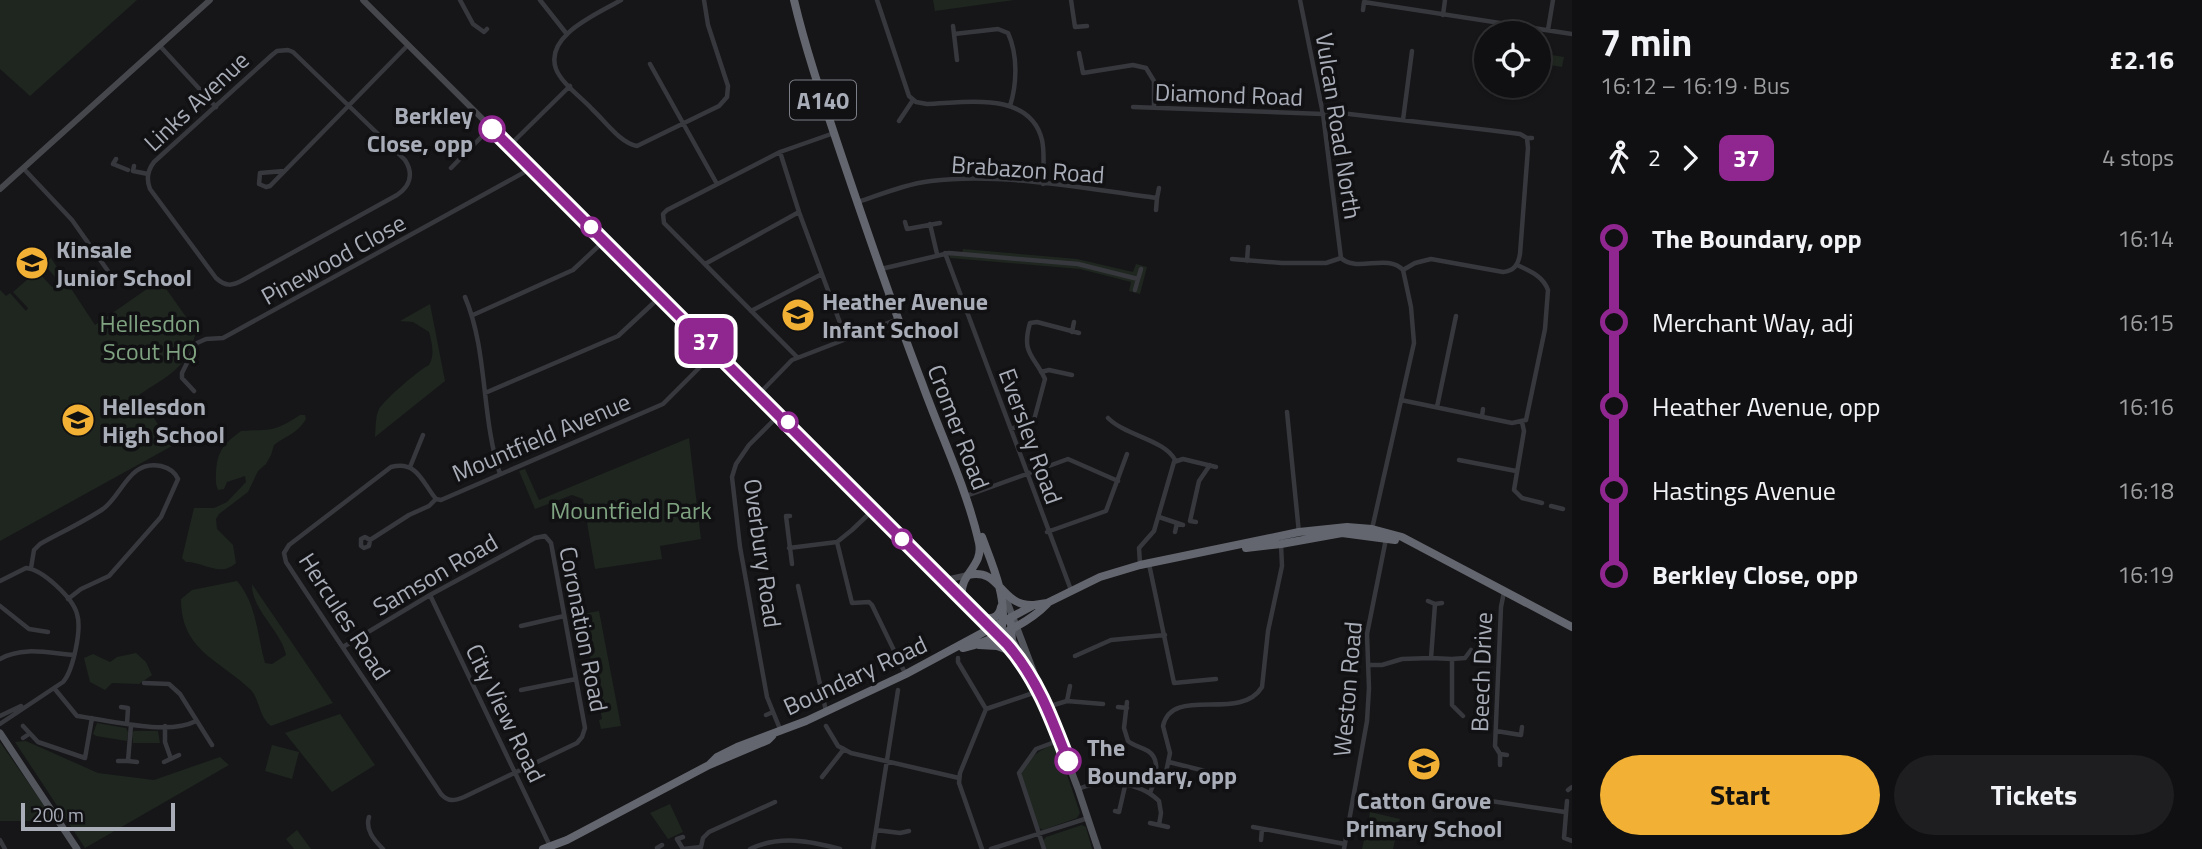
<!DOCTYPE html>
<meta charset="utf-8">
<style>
:root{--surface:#101012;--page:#1e1e20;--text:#f1f3f6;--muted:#9c9d9f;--line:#303032;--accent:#f2b134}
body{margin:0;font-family:"Titillium Web",sans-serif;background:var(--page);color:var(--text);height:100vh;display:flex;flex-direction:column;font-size:26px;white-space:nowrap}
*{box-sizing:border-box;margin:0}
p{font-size:23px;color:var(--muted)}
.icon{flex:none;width:38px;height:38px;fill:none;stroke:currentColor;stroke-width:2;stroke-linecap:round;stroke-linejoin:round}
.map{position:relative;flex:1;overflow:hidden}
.sheet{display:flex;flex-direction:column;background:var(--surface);width:630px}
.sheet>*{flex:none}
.badge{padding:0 14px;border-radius:10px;font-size:24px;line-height:46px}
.controls{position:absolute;left:1474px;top:21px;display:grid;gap:14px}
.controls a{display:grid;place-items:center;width:77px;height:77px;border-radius:50%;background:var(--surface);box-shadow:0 2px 5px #0004,0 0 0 2px var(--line);font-size:35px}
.scale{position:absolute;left:21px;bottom:18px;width:154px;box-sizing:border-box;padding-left:7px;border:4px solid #a8adb8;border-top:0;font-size:19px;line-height:24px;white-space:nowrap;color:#a8adb8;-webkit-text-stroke:5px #111113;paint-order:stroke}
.map>.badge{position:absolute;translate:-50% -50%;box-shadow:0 0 0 4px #fff}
.legs{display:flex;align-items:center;gap:10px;height:77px;padding:0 28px;font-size:23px}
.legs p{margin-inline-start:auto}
.head{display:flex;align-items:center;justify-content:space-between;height:119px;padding:0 28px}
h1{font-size:38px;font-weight:700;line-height:52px}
.cta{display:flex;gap:14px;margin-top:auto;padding:14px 28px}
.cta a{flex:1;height:80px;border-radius:42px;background:var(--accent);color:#111;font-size:28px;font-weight:700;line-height:80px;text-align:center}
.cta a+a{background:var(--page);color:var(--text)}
ul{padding:0 28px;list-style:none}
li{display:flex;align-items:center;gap:24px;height:84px;font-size:26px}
li i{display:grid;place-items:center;width:10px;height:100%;margin:0 9px;background:currentColor}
li i::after{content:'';width:18px;height:18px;margin:-9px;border:5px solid;border-radius:50%;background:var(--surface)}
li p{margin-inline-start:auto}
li:first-child i{background:linear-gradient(#0000 50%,currentColor 0)}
li:last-child i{background:linear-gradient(currentColor 50%,#0000 0)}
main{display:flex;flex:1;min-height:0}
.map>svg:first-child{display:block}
</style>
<main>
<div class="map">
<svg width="1572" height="849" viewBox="0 0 1572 849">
<rect width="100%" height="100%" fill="#161618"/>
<path fill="#1e261f" d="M0,0H137L30,96L0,69Z
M933,0H1014L935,11Z
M1539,53L1564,57L1562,67L1538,63Z
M963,249L1077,259L1133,272L1136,264L1147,267L1140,294L1129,291L1131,282L1080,269L950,258L949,253L962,254Z
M51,258L95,325L160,280L196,331C188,369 168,375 139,395L172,446L0,541V290L6,296L10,293L26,311L28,308L13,292L37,271L52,287L60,283L44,264Z
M430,304L445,381L375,437C376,428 375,417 379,409C383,401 421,368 429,365C435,355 432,343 429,332L413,322L400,321Z
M300,415H305L306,419C298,433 286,436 274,445L271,455L266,464L258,471L248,492L219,514L216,519L217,529L233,545L236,563C220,578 202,561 186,562L182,558L194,508H214L227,502L246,482L245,476L227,482L224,489L218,490C215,483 216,480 216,473C217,452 223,444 241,431C272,429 272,433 300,415Z
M689,438L701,539L660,546L662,559L595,569L583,499L572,495L535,509L519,471L525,469L539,500Z
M237,581C257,604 257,635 265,663L272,664L286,655C282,632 251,609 252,584L333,703L271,726C259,718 260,699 250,689C218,659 181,650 181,599L192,590Z
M599,611L621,726L601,729L599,720L602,719L582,614Z
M136,653L146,662L152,675L139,684L112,683L105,690L90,682L84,658L93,654L110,662L117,657Z
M340,714L375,765L332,792L285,733Z
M97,723L126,728L128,732L127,741L96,736L93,734Z
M134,731H158L160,743H133L132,733Z
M26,741L98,773L154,780L220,757L229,765L85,848L15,742Z
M0,742L55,821H0Z
M1054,744L1057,745L1080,813L1077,818L1043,830L1038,827L1021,777C1022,761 1041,749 1054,744Z
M272,745L299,752L292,779L265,771Z
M670,804L683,832L668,839L650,813Z
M1370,812L1400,819L1393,849H1362Z
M1082,825L1086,827L1092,849H1046L1043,841L1046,837Z
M297,830L311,849H294L286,839Z"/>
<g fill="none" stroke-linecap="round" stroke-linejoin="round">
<path stroke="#37383d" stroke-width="4.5" d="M460,0L473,24L484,32L487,29
M540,0L566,33
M621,0C598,14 544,35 556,69C562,84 581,97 592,109C605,121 620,143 637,146L719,106L727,97L728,86L708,25L704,0
M877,0L909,96L916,102L927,104C964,103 1030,90 1042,140C1045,153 1043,170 1043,184
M1071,0L1075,27L1087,26
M1300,0L1323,114L1341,258
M1363,10L1364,2L1572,34
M1443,15L1445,0
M953,26L954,34L998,29L1008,33C1018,55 1017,84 1010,106
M1548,30L1553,0
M954,34L957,60
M160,46L216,107
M288,50L293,52L405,160C414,174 410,186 397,195L243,280C232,286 226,287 216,278L150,189C146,179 147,171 154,162L272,55L277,51Z
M1079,53L1083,73L1133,65L1146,68L1154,81V107
M650,64L717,184
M1133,107L1323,114
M1323,111L1488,130L1520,134L1527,138H1532
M1403,120L1412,51
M899,121L913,100
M510,145L570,86
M780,152L799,212L846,339
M116,159L113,164L128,170
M134,166L133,171L148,174
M23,168L72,220L108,271
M451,168L491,127
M284,171L260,173L259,184L266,187L270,186L408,45
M858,202C882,194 906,184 931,181C1002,172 1086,189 1157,198L1159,188
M1156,210L1157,198
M905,222L907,229L940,223
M930,224L937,254
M945,253L1071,590
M1341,258C1357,273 1387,253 1403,270
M1232,259L1282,263H1326L1341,258
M1247,261L1248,247
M705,264L799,212
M881,269L949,253L1078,264L1138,279L1141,269
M1403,270L1415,263L1431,259L1503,272C1514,271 1518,265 1520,254L1528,148L1527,138
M1135,290L1138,279
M465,297C488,351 481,417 500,474
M751,311L822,274
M473,315L573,270L605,240
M1072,332L1074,322
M797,357L664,223L663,214L667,210L780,152L834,133
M1041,372L1049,370L1072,375
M194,391L182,378V373L197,343L206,339L223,338L532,168
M485,393L618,336L661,296
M758,395L792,360L898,319
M1401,400L1512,423L1526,420L1545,329L1548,290C1543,276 1530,271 1517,265
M1437,407L1456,316
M1287,412L1299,533
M780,414L749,445L736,464L732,477L740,547L767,697L780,729
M1482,416L1483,409
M1108,418C1126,436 1165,440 1175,460
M1522,422L1524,431L1514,490L1522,498L1542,503
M1011,429L1034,420L1045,379C1034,355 1021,354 1030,323L1037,322L1079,333
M1459,460L1516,471
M410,467L423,435
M966,496L1068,459L1118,481
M1551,506L1563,509
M790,516H786L792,564
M1159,517L1183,525
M1196,522L1190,521L1199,481L1210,465
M1372,529L1414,343L1411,307L1403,270
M1047,532L1106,511L1127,454
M1175,532L1177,523
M370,540L369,546L364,548L361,546V539L365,537L370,540L409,515L429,506L436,499L441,500L663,404L716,351
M837,542L852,603L869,602L872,605L905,673
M789,548L837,542L852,530L873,510
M1140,564L1139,548L1154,531L1174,462L1183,459L1216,467
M1149,564L1174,683L1216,679
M31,568L34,550L40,544C60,533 83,522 103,509C122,496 129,459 161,466C169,468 175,472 178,479L161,517L109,576L81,589L68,599
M0,581L26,568C42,569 73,598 77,614C82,629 73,671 63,682L0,724
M798,586L826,711
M430,595L550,846
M1435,604L1442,603
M0,606L29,629L48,632
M521,626L564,616
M343,647L430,595L535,538L545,536L551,543L585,728L582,737L577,743L464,797C454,801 448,802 441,794C390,717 337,640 286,562L284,553L289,545L391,467C417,460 422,482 436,499
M1075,656L1111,640L1165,635
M958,658V662L986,709
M1431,658L1452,659V705L1463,716
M0,659C22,646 49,653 74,655
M1452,659L1465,658L1471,650
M1369,665H1382L1402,659L1431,658L1435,604L1428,601
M144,683L169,684L180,694L212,745
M54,688L77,716C108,720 168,736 196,721
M521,690L576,679
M1067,701L1070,686
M1127,702L1124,728L1128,741C1134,746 1141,747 1148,751C1162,760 1155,781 1150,793
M121,707L128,708L127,724
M1047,707L1067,701L1103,704
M1118,707L1127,708
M766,715L773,712
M0,716L21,706
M131,725L128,761L137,762
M23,726L38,742L85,758L92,718
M165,726V742L171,759
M826,726L838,746L851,753L959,778
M1496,731L1521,735L1522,727
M23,738L29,734
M1500,754L1507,755
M118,761H128
M164,762L179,755
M1169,762L1233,778
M1500,765V754L1495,746L1501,607L1504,592
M822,777L844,749
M1165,777L1170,753L1163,726C1172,685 1240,723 1262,687L1268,631L1282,566L1281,545
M1078,789C1103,779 1139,781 1159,801L1161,813L1159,825L1150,823
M1568,790L1572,787
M1477,799L1565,812
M1567,801L1564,838L1572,841
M1115,811L1119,812L1125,786
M369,817C365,830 374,840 383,849
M1159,825L1168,827
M1253,827L1345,844
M876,830L900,833L909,831
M0,840L5,849
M1261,840L1262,829
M701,847L703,838L709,832L775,802
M657,848L662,845
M683,849L701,847
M683,849L677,839L683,837
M750,849C780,835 810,841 840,849
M873,849L898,690
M982,849L959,783L960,773L986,709L1039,691
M991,849L1088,818
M1044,849L1019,773L1036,749L1060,740
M1344,849L1367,721L1369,688L1367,634L1386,539"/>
<path stroke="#45474d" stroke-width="6" d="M363,0L716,351L758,395L780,414L964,601
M0,189L210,0
M943,576L950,579L968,575"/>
<path stroke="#53555c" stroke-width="7" d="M1004,594L1078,789L1098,849
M0,733L77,849"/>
<path stroke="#63666e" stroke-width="8" d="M794,0C807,55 826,109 844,163C869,237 894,310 922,383C941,436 967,489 979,543C984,566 959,574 962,596L1017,655L1040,691
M982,537C992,564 1007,597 1002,626
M1246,548L1281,544L1342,533L1395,540
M968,575C1001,567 999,606 1033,605
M979,616C989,620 999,619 1001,607
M1011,624L1012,641L1018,651
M979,645L997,646L1011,651
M963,648C990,642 1029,623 1047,604
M709,765L717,757L737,747L806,721L906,674L1034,605L1047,603L1100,577L1140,565L1299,532L1347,527L1372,529L1402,537L1572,627
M543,849L567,840L709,765L768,740L772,736"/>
</g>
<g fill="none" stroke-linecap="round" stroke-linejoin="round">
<defs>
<path id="line-1" d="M492,129L1007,644C1037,678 1052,719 1068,761"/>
</defs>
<use href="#line-1" stroke="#fff" stroke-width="16"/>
<use href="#line-1" stroke="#90268f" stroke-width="10"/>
</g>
<defs>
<symbol id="school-disc" viewBox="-11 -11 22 22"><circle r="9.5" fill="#f2b134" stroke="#111113"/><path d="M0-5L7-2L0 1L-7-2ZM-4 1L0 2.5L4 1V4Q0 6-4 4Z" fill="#111"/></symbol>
</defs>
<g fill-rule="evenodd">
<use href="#school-disc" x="13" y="244" width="38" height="38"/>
<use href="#school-disc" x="779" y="296" width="38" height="38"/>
<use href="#school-disc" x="59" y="401" width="38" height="38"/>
<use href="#school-disc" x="1405" y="745" width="38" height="38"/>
</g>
<g fill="#fff" stroke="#90268f" stroke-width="3.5">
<circle cx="492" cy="129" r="12"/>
<circle cx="591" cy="227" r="9"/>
<circle cx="788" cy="422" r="9"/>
<circle cx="902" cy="539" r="9"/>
<circle cx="1068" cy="761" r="12"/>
</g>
<g text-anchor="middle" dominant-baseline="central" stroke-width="7" stroke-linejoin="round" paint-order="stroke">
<rect fill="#111113" stroke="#7b7e86" stroke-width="2" x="790" y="80.5" width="66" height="39" rx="5"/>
<g font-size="23" font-weight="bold" fill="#a8adb8">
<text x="823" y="100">A140</text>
</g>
<g font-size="24" fill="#a8adb8" stroke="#111113">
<text transform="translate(1229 94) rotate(2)">Diamond Road</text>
<text transform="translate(196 101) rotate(-43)">Links Avenue</text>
<text transform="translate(1339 126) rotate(81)">Vulcan Road North</text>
<text transform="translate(1028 169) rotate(4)">Brabazon Road</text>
<text transform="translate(333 259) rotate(-29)">Pinewood Close</text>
<text transform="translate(959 427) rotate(69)">Cromer Road</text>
<text transform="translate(1031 436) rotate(70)">Eversley Road</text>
<text transform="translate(541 437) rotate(-23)">Mountfield Avenue</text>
<text transform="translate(763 553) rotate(82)">Overbury Road</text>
<text transform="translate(435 574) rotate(-30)">Samson Road</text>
<text transform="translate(345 616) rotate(57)">Hercules Road</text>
<text transform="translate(584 629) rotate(79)">Coronation Road</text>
<text transform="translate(1481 672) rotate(-88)">Beech Drive</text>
<text transform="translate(855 675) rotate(-25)">Boundary Road</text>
<text transform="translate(1347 689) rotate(-85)">Weston Road</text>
<text transform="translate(506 713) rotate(64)">City View Road</text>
</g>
<g font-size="24" font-weight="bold" fill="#a8adb8" stroke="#111113" text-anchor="end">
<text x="473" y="115">Berkley<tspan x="473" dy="28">Close, opp</tspan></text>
<text x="1087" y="747" text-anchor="start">The<tspan x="1087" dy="28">Boundary, opp</tspan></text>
</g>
<g font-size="24" font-weight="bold" fill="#a8adb8" stroke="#111113" text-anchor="start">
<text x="56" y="249">Kinsale<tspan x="56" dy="28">Junior School</tspan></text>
<text x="822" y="301">Heather Avenue<tspan x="822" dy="28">Infant School</tspan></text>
<text x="102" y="406">Hellesdon<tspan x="102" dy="28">High School</tspan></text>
<text x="1424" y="800" text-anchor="middle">Catton Grove<tspan x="1424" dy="28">Primary School</tspan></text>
</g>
<g font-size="24" fill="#7fa381" stroke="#111113">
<text x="150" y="323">Hellesdon<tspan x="150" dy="28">Scout HQ</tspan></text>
<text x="631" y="510">Mountfield Park</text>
</g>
</g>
</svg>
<div class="controls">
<a><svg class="icon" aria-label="locate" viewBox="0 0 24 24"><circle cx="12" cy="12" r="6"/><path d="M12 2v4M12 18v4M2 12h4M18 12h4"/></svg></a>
</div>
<div class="scale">200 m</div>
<b class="badge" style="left:706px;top:341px;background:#90268f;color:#fff">37</b>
</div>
<section class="sheet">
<div class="head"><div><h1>7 min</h1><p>16:12 – 16:19 · Bus</p></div><b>£2.16</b></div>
<div class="legs"><svg class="icon" aria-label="walk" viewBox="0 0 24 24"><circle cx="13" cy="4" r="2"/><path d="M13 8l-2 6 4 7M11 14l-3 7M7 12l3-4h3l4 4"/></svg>2<svg class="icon" aria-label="forward" viewBox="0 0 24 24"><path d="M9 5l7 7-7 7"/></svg><b class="badge" style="background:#90268f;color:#fff">37</b><p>4 stops</p></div>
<ul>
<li><i style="color:#90268f"></i><b>The Boundary, opp</b><p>16:14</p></li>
<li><i style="color:#90268f"></i><span>Merchant Way, adj</span><p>16:15</p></li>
<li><i style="color:#90268f"></i><span>Heather Avenue, opp</span><p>16:16</p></li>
<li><i style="color:#90268f"></i><span>Hastings Avenue</span><p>16:18</p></li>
<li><i style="color:#90268f"></i><b>Berkley Close, opp</b><p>16:19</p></li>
</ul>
<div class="cta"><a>Start</a><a>Tickets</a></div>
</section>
</main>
